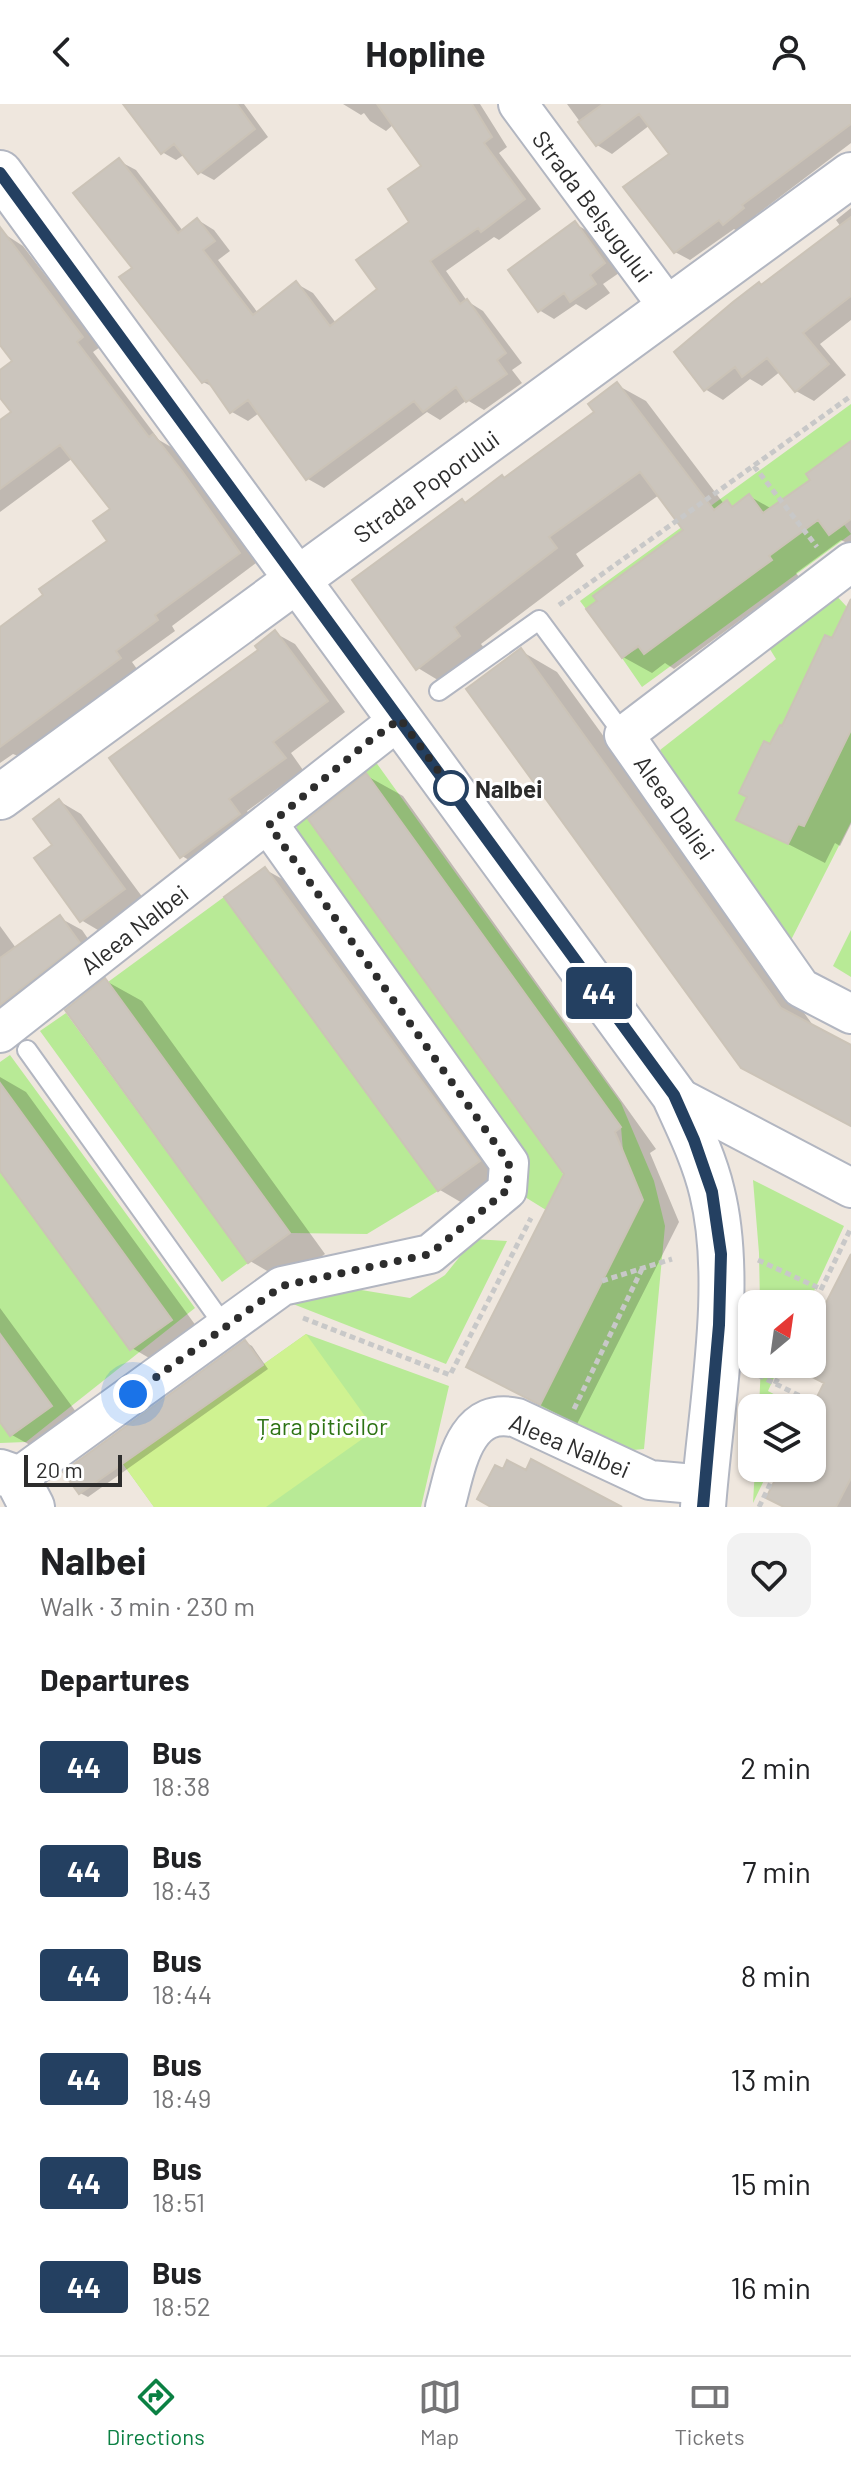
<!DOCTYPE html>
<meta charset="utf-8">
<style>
:root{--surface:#fff;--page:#f2f2f2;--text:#202124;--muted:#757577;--line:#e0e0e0;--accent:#0b8043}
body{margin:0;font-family:Barlow,sans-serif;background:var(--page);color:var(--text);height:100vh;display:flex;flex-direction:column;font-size:30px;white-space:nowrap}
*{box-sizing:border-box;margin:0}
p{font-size:26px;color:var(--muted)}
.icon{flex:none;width:44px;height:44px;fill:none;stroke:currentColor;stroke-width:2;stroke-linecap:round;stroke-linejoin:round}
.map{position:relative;height:1403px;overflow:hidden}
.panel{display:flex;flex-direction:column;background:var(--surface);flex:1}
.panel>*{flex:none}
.badge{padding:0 16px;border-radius:6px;font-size:28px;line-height:52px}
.needle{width:52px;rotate:29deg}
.controls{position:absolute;left:738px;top:1186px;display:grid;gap:16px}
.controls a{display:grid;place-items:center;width:88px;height:88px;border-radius:16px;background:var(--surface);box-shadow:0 2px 6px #0004;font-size:40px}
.scale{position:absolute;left:24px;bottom:20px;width:98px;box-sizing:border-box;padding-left:8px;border:4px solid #2d2d2d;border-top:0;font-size:22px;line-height:28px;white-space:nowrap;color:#2d2d2d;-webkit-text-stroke:6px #fff;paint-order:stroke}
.you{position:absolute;width:40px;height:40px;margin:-20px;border:6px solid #fff;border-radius:50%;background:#1a73e8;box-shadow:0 0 0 12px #1a73e833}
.map>.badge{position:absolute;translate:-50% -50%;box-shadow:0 0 0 4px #fff}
h2{padding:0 40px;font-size:30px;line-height:72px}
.round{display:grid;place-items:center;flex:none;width:84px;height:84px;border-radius:16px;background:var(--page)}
.summary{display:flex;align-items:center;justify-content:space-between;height:136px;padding:0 40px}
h1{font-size:38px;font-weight:700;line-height:60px}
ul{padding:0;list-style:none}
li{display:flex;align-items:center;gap:24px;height:104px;padding:0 40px}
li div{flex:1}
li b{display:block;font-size:30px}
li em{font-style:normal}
li .badge{min-width:88px;font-weight:700;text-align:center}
header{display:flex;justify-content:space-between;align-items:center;height:104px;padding:0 40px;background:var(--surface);font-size:36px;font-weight:700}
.dock{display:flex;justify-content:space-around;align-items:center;height:112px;border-top:2px solid var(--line);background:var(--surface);font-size:22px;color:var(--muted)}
.dock a{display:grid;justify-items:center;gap:4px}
.dock .current{color:var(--accent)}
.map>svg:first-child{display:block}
</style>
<header><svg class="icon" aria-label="back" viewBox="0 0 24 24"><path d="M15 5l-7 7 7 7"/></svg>Hopline<svg class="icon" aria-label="person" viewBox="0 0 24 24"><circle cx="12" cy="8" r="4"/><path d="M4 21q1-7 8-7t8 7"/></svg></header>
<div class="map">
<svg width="851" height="1403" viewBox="0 0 851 1403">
<rect width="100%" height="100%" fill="#efe7de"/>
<path fill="#b8ea96" d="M851,300V337L806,370L851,430L642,583L622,554L726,490L772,456L749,390L731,403L726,397L593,492L597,497L586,505L580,497Z
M832,487L847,503L832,534L825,531L795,595L788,625L780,621L770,640L763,638L739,689L747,693L736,716L788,740L798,720L804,722L851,626V718L791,836L768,811L660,646L776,555L768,542Z
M370,650L621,999L654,1077L665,1122L644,1345L633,1346L539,1302L643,1096L623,1047L621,1023L359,659Z
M299,702L561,1066L565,1074L546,1106L525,1093L521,1048L296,731Z
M224,793L438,1087L367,1130L290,1129L108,878Z
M851,826V873L833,862Z
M66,909L248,1159L222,1178L40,927Z
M10,951L195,1204L26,1338L0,1339V1318L11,1332L52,1302L0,1230V1067L130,1245L171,1215L0,979V958Z
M753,1076L844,1122L808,1200H760L759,1149Z
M474,1135L507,1137L446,1260L293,1200L301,1189L343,1183L410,1194L445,1171Z
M306,1230L449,1282L421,1403H154L123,1360Z
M761,1260H780L768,1287L800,1304H759Z
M755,1364H770L753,1399Z"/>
<path fill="#cff291" d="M306,1230L375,1326L266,1403H154L123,1360Z"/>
<path fill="#0003" d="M126,0H244L268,33L214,76L199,68L185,50L176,56L162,48Z
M343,0H480L507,43L499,49L541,105L499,136L494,133L446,167L467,197L483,207L522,259L512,266L522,279L484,306L467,296L440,316L427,308L324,384L308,375L259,309L248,317L232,308L215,284L203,278L134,164L119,57L136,66L183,127L198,116L214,126L230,147L218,156L258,209L297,180L313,189L336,219L380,186L412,118L424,62L394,20L386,27L370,17L364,9L361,11Z
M567,0H851V39L756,111L758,113L739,128L734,125L690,156L675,148L672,50L650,21L612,50L597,41Z
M851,104V216L820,240L846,271L814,297L796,287L781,267L762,282L750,275L723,296L705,285L763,183L841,123L836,116Z
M575,120L590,128L619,169L603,180L610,189L586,206L576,200L554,215L539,206Z
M6,131L23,142L100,243L93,248L159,336L171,343L200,380L256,459L172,522L175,527L132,558L137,565L18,652L13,650L0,659V526L110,438L113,406L73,354L0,408V318L14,308L0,290V269L15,257L0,238V136Z
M617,281L646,297L724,400L727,399L734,403L749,392L772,405L813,376L851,340V441L841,436L796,469L799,473L674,565L665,559L652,569L623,553L600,498L686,426L659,391L576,450L584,462L481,540L488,549L446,581L418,564L466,400L506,376L597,309Z
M851,507V720L840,742L835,739L825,759L739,715L771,643Z
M275,529L295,540L345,608L291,649L303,666L247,707L258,722L201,763L182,752L260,546Z
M521,547L557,568L815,924L851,943V1020Z
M367,672L403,692L656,1045L650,1049L679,1118L577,1320L505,1283L567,1070Z
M59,697L81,710L146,798L103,829L81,816L55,741Z
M266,766L302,786L514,1079L476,1107L440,1086L227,794Z
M60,814L82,826L100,852L0,905V822L16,844Z
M106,877L142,897L325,1150L286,1178L250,1157Z
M0,973L26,988L207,1237L168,1265L132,1244L0,1063Z
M851,1154V1403H786L783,1364H812V1308L826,1280L795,1262L797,1260H812V1230Z
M0,1204L87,1323L48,1351L12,1331L0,1315Z
M245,1238L252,1242L268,1265L88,1393L80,1389Z"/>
<path fill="#cbc5bd" stroke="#cbc3b7" stroke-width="2" d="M123,0H237L255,25L198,70L174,40L161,50Z
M377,0H472L492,33L484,39L525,95L481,128L478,124L430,157L460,200L467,195L506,249L497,256L507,270L466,298L456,283L423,308L414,297L306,376L248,296L230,309L207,276L202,279L119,173L132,164L73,89L119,54L178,129L197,114L215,137L203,146L253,211L296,177L330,222L377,185L356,156L409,118L388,85L421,62Z
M603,0H851V20L742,101L744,104L723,121L719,116L674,149L623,83L669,50L639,10L596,42L578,18Z
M851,113V192L803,229L829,260L795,288L767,254L742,273L735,263L704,287L674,248L733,198L759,178L761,181Z
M575,117L605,159L590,171L596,180L570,198L564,189L538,208L508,166Z
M0,123L83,233L77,238L149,333L153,330L182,367L240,449L155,511L158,516L116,547L121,554L0,643V523L43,491L39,485L107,437L93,417L110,405L60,341L0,385V316L11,308L0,294V266L12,257L0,241Z
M617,278L714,406L727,396L732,403L749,390L763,409L810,376L806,370L851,337V415L829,431L818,416L769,452L772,456L644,550L638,542L622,554L586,505L597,497L593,492L683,426L640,368L549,433L557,444L454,523L460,532L416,566L352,476L462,395L465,399L502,371L504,374L594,308L588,300Z
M851,495V626L804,722L798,720L788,740L736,716L747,693L739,689L764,637L770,640L780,621L782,622L825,531L832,534Z
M275,526L328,597L273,638L286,654L229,695L240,710L180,754L109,654L258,546L255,542Z
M521,544L781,904L851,941V1022L741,964L466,585Z
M366,669L621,1023L615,1028L643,1096L540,1301L466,1263L564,1070L308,715Z
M59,695L125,785L80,818L34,754L52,741L33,715Z
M265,763L480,1057L438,1087L224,793Z
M60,811L80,839L0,901V854Z
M105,874L290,1129L248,1159L65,906Z
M0,979L172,1216L130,1246L0,1067Z
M851,1150V1374L836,1403H784L766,1394L781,1364H812V1303L824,1279L812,1273V1226Z
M0,1230L52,1302L10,1332L0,1318Z
M245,1236L263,1261L79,1390L63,1368Z
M531,1355L622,1403H491L477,1395L495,1361L503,1365L507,1356L526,1366Z"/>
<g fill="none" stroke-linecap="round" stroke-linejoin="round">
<defs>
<path id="lane" d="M439,587L539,516L624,631
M27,946L225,1223"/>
<path id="street" d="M518,0L669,204
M851,458L624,631L801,884L851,910
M0,929L400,615
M674,991L851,1084
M17,1374L282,1182L430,1150L507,1086L509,1059L269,721
M445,1403C456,1365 463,1301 517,1314L650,1376L705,1381"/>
<path id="secondary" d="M0,69L674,991C688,1022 704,1054 712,1088C735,1180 710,1307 703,1403
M0,693L851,71
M0,1368L17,1374L32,1403"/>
</defs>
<use href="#lane" stroke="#b2b6c1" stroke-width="22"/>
<use href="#street" stroke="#b2b6c1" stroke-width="42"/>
<use href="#secondary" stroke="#b2b6c1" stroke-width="48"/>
<path stroke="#c8c8c8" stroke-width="5" stroke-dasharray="6 4" stroke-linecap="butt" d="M754,362L817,443
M559,501L851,292
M758,1156L821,1185
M602,1177L672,1155
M812,1204L851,1124
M303,1214L450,1271L531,1114
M758,1271L810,1297L807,1304
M775,1280L785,1260
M574,1305L642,1165
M759,1403L778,1364"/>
<use href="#lane" stroke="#fff" stroke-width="18"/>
<use href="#street" stroke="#fff" stroke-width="38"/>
<use href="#secondary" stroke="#fff" stroke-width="44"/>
</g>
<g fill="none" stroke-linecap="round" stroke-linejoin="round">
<defs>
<path id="line" d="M0,69L674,991L694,1036L712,1088L721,1150L719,1221L703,1403"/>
</defs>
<use href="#line" stroke="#fff" stroke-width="18"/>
<use href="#line" stroke="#244061" stroke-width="12"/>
<path stroke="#2d2d2d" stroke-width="8" stroke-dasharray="0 14.4" d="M133,1290L282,1182L430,1150L507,1086L509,1059L269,721L368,638L400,615L451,684"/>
</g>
<circle fill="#fff" stroke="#244061" stroke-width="4" cx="451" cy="684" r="16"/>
<g text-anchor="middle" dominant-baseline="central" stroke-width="6" stroke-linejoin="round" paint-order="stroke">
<g font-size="24" fill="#2d2d2d" stroke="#fff">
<text transform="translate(593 102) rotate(53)">Strada Belșugului</text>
<text transform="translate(426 382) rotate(-36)">Strada Poporului</text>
<text transform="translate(675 703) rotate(55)">Aleea Daliei</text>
<text transform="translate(134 825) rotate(-38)">Aleea Nalbei</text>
<text transform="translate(570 1341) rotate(23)">Aleea Nalbei</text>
</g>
<g font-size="24" font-weight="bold" fill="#2d2d2d" stroke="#fff" text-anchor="start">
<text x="475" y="684">Nalbei</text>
</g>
<g font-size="24" fill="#2d7314" stroke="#fff">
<text x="322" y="1321">Țara piticilor</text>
</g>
</g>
</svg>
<div class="controls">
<a><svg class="needle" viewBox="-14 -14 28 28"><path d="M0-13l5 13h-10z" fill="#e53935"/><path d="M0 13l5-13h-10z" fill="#757577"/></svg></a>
<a><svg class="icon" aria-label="layers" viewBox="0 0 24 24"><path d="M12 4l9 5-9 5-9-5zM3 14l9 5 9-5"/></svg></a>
</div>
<div class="scale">20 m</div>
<div class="you" style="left:133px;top:1290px"></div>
<b class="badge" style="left:599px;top:889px;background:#244061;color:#fff">44</b>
</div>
<section class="panel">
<div class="summary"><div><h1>Nalbei</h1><p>Walk · 3 min · 230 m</p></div><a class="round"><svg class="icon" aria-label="heart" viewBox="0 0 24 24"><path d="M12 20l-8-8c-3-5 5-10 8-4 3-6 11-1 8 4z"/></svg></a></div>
<h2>Departures</h2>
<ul>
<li><span class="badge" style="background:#244061;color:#fff">44</span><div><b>Bus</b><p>18:38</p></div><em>2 min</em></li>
<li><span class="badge" style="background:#244061;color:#fff">44</span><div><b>Bus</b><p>18:43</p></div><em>7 min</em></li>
<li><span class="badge" style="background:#244061;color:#fff">44</span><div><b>Bus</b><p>18:44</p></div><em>8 min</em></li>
<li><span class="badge" style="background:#244061;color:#fff">44</span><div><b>Bus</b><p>18:49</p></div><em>13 min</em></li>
<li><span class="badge" style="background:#244061;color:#fff">44</span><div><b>Bus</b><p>18:51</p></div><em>15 min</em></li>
<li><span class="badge" style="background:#244061;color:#fff">44</span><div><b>Bus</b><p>18:52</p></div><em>16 min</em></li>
</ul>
</section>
<nav class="dock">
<a class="current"><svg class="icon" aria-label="directions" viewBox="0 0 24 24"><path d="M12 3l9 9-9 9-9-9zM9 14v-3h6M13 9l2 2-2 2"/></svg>Directions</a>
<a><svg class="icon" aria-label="map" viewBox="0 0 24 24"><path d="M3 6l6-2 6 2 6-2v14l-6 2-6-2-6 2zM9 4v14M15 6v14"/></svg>Map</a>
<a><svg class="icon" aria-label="tickets" viewBox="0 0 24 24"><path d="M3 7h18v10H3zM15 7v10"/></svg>Tickets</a>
</nav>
